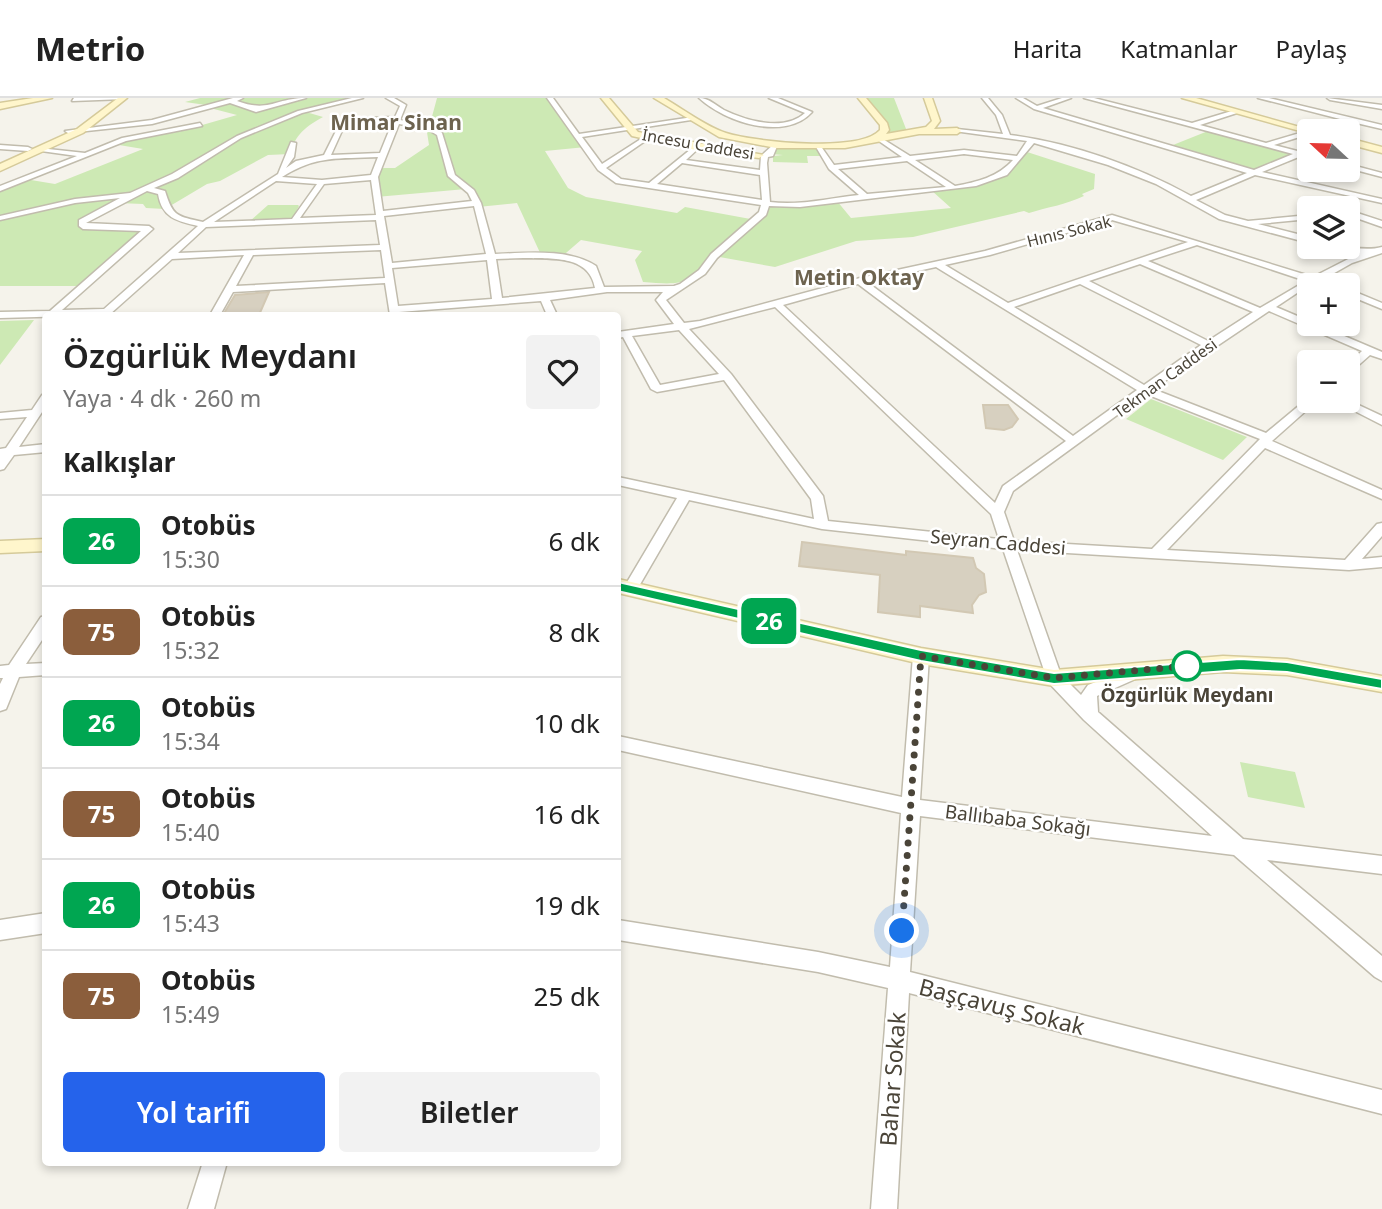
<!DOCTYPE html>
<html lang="tr">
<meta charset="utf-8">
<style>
:root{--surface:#fff;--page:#f2f2f2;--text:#222;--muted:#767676;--line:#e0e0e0;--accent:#2563eb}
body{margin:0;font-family:"Noto Sans",sans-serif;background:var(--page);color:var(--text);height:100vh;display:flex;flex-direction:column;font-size:26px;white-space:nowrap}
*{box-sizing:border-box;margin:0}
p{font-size:23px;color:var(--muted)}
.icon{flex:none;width:38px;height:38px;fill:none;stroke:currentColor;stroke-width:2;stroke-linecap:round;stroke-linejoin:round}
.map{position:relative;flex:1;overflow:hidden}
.drawer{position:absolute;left:42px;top:214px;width:579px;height:854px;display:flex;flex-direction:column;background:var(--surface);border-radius:7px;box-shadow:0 4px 10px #0003}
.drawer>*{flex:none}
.badge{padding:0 14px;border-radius:10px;font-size:24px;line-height:46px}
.needle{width:46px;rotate:292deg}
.fabs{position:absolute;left:1297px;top:21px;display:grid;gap:14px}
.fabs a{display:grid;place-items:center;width:63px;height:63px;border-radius:7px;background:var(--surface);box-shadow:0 4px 10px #0003;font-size:35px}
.you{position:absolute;width:35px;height:35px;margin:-18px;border:5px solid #fff;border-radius:50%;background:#1a73e8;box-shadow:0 0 0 10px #1a73e833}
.map>.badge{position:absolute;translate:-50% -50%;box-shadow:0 0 0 4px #fff}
h2{padding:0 21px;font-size:26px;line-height:63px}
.round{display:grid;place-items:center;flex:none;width:74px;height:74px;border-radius:7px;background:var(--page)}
.overview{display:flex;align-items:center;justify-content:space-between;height:119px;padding:0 21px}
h1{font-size:33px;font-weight:600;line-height:52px}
.action{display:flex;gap:14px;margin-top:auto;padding:14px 21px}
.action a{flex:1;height:80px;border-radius:7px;background:var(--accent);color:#fff;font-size:28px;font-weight:600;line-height:80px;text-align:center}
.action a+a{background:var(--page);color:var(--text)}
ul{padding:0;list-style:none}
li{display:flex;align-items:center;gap:21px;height:91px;padding:0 21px;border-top:2px solid var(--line)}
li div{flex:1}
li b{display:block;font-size:26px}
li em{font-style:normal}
li .badge{min-width:77px;font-weight:700;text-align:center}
header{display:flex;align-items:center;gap:42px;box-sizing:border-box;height:98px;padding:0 35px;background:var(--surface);border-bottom:2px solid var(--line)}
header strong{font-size:33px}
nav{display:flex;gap:38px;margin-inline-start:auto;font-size:24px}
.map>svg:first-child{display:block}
</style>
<header>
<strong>Metrio</strong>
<nav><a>Harita</a><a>Katmanlar</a><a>Paylaş</a></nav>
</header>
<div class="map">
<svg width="1382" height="1111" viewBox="0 0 1382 1111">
<rect width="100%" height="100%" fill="#f5f3eb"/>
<path fill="#cde9b4" d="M200,0H360L306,14L323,19C306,28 295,37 290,56L268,57L220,83L207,86L165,111L146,110L143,106L118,105L81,126L147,130L85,188H0V91L25,81L55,86L143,51L113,46L131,39L172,31L178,34L237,17L210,10L213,8L185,4Z
M437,0H550L586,49L545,53L568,90L586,99L677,115L685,109L756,122L767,105L776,107L837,103L851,120L951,110L931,92L992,82L1024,53L1095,76L1094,91L1082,96L1084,98C1065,107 1048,109 1029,115L1024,113L913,139L856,143L775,169L714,158C691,188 679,187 643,184L635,162L642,153L581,142L559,161L542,159L517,105L478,109L466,91L376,99L377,70H395L429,47L426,28L430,26Z
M862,0H894L908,36L878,40L885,32Z
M1208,33L1300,56L1255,75L1168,49Z
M776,47L820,49L824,58H807L808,65L773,64V58L783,57L770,56Z
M268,107H298L299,108L292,121L250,123Z
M34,222L0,267V223Z
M1151,301L1247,339L1223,362L1126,321Z
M1240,664L1295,674L1305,710L1248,699Z"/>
<path fill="#d7d0c0" stroke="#d2c8b3" stroke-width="2" d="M269,194L259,217H223L235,197Z
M983,307H1008L1018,321L1012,329L1004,332L986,330Z
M802,444L906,457V453L973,460L976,470L984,476L986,494L979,497L972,507L973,515L920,508V519L878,514L880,477L799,468Z"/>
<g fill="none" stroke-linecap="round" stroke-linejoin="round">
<defs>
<path id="street" d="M74,0H124L125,1L72,3Z
M233,0H243L237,3C269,15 275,0 306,0L256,14L230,5L152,26L68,35L65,33L152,22Z
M352,0H363L302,15L241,40L178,80L154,90L165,93C173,119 177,118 203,124L278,76L291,44L296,45L294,59L286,70L296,63L324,57L342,21L395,19L400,8L386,0H394L406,7L400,22L431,28L442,35L455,77L474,92L481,105L495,156C526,155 569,150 596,168L604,189L674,188L680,186L699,172L711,156L759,114L761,107L616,85L598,72L547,0H553L579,36L693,19L691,22L582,39L602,66L644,39H648V41L606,70L621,81L649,85L696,47L700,49L686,62L760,72L761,58L774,46H778L773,58L768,59L767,65L770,104C799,108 830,100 859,97L829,71L816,49L820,47L834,67L902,59L876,41L878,38L910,58L964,52L1017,58L1027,43L954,33L957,31L1003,36L996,17L982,0H988L1002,17L1010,37C1072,45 1136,68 1191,98L1247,75L1034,11L1016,0H1023L1037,8L1062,0H1071L1043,10L1254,72L1293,56L1084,0H1094L1192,25L1235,12L1237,15L1200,27L1266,45L1344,22L1258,0H1269L1382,27V31L1352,24L1319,33H1309V36L1274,47L1309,56V60L1301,58L1262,74L1382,101V105L1255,77L1196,102L1225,117L1248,123L1309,117V121L1258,126L1309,139V145L1219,121L1156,86L1108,67L1034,45L1007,77L976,88L800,109L769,108L766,117L717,160L705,176L666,202L684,225L700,223L860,180L985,153L1112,117L1313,179L1360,155L1340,149C1353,149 1367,153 1382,149V155L1352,165L1322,182L1334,187H1309L1276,209L1309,223V226H1316L1382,254V261L1370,257L1352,273L1348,274V266L1362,253L1269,213L1153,291L1266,335L1307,301L1317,303L1272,343L1382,392V401L1265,350L1167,452L1345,462L1377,426L1382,425V438L1362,461L1382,459V469L1349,472L1017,452L1061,577L1081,597L1088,587L1134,569L1140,571L1142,575L1140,579L1097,598L1098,614L1243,741L1382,758V776L1267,762L1382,858V883L1375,879L1234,757L920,718L910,874L1382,992V1016L909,895L897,1111H871L888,890L818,874L618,842V822L818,854L890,869L901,715L618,652V638L902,699L913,558L921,552L929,558L920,702L1212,738L1084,622L1048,584L1003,451L822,431L689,402L635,495H625L623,491L677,400L618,387V379L814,421L811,401L724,282L657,294L651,291L623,239L618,240V234L674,226L656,202L663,194H607L550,202L557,217H547L541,203L399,214L400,217H390L385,185L233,194L220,217H210L244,157L172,161L109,217L0,220V214L50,213L141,133L83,131L79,128V122L120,100L75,105L0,122V118L75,101L130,95L172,76L237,38L298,13ZM393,23L380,55L331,57L346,24ZM399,26L427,31L437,37L448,78L468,95L472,103L383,113L378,79ZM964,56L1013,62C998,79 977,84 955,88L915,62ZM378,59L371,77L322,82L282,79C316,57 339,61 378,59ZM907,63L946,89L867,96L838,71ZM682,65L760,77L762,102L657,86ZM371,82L376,117L300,120L324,86ZM276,83L317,86L292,121L214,124ZM147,93L158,96C162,120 177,123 198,128L104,211L62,212L153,131L149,128L86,125ZM474,108L486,156L392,165L384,118ZM376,122L380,147L178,155L206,129ZM1112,122L1188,144L1008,205L945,167L990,157ZM1197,147L1306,183L1260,210L1148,163ZM381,152L385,180L236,188L253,157ZM523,160C550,161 589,156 595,190L502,200L496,161ZM487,162L492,201L398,208L392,170ZM1140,166L1253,214L1208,243L1089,183ZM936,169L1137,292L1073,338L867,184ZM858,186L1066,343L1003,388L995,405L783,207ZM1080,186L1201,247L1144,287L1014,209ZM775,209L991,416L999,441L828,423L823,398L731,276L689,231ZM679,232L719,276L660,287L632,238ZM1146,296L1260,341L1152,451L1014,443L1004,414L1013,393Z
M699,0C709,0 715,7 724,12C747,23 784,34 805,15L769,0H778L812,14C785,44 725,24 699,0Z
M1327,0L1382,7V11L1330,2Z
M200,25L202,28L126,43L0,93V88L77,58L41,53L39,50L85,55L122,40Z
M0,47L28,49L32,51L28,53L0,51Z
M1348,66L1382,75V79L1348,70Z
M1348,112L1382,123V129L1348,117Z
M1348,191L1382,205V211L1348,197Z
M46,296V308L19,349L46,346V354L14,357L4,371L0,372V351L6,350L27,319L0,321V315L32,312L42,297Z
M1348,302L1382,318V327L1335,303Z
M46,518V536L26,566L46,565V577L19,579L6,611L0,613V586L3,580H0V568L9,567L41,519Z
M46,815V835L0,842V822Z
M203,1064H227L214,1111H188Z"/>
<path id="secondary" d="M33,0H52L0,11V5Z
M118,0H127L83,35L0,73V66L77,31Z
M601,0H609L638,34L764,57L759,60L696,52L632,38Z
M654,0H664C683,11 705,28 726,35C755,44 860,55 880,32V27L858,0H866L887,25L889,32L886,36L926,29L932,23L924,0H932L940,23L934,31L957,30L961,33L957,36H919L845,50H776L719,39Z
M1182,0H1196L1314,33L1307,35Z
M1348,40L1382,49V55L1348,46Z
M46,441V453L0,455V443Z
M618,481L921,550L1054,572L1223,558L1287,561L1382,578V594L1287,577L1223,574L1054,588L921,566L618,495Z"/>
</defs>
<use href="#street" stroke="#c1bcad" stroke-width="3"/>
<use href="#secondary" stroke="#d5ca9a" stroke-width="3"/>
<use href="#street" fill="#fff" fill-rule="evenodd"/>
<use href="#secondary" fill="#fff6cc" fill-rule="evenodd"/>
</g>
<path fill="#00a651" stroke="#fff" stroke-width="2" d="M618,484L921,552L1054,575L1240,561L1287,564L1382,581V591L1287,574L1240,572L1054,586L921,563L613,492V485Z"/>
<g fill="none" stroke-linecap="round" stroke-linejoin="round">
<path stroke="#4a4438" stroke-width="7" stroke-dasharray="0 12.6" d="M902,833L921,558L1054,580L1187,568"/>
</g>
<circle fill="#fff" stroke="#00a651" stroke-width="3.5" cx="1187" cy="568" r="14"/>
<g text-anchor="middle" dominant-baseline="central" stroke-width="5" stroke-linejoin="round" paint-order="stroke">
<g font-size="16" fill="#4a4438" stroke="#fff">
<text transform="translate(698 46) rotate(10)">İncesu Caddesi</text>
<text transform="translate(1069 133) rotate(-14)">Hınıs Sokak</text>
<text transform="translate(1165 280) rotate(-36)">Tekman Caddesi</text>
</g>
<g font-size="19" fill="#4a4438" stroke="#fff">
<text transform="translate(998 444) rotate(5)">Seyran Caddesi</text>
<text transform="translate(1018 722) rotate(7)">Ballıbaba Sokağı</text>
</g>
<g font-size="19" font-weight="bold" fill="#4a4438" stroke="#fff">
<text x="1187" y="597">Özgürlük Meydanı</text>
</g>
<g font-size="21" font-weight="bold" fill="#6d634f" stroke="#fff">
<text x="396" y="24">Mimar Sinan</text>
<text x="859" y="179">Metin Oktay</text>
</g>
<g font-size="23" fill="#4a4438" stroke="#fff">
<text transform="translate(1002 908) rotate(14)">Başçavuş Sokak</text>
<text transform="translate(892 981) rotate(-86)">Bahar Sokak</text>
</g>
</g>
</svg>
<div class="fabs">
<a><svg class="needle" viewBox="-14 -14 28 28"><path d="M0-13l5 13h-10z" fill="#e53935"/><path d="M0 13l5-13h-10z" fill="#767676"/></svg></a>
<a><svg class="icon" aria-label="layers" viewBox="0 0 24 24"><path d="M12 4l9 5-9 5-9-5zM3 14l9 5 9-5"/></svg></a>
<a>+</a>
<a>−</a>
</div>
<div class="you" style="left:902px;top:833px"></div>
<b class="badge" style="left:769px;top:523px;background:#00a651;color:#fff">26</b>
<section class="drawer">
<div class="overview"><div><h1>Özgürlük Meydanı</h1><p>Yaya · 4 dk · 260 m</p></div><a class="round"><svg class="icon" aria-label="heart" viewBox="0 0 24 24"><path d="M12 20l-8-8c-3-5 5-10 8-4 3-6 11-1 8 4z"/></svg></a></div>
<h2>Kalkışlar</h2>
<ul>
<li><span class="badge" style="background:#00a651;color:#fff">26</span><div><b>Otobüs</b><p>15:30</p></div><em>6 dk</em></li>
<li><span class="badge" style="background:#8b5e3c;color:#fff">75</span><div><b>Otobüs</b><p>15:32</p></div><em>8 dk</em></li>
<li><span class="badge" style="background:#00a651;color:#fff">26</span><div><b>Otobüs</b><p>15:34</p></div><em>10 dk</em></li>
<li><span class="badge" style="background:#8b5e3c;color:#fff">75</span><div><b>Otobüs</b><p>15:40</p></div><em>16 dk</em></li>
<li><span class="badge" style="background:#00a651;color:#fff">26</span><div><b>Otobüs</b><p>15:43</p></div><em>19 dk</em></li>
<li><span class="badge" style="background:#8b5e3c;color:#fff">75</span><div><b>Otobüs</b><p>15:49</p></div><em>25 dk</em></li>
</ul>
<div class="action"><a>Yol tarifi</a><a>Biletler</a></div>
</section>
</div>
